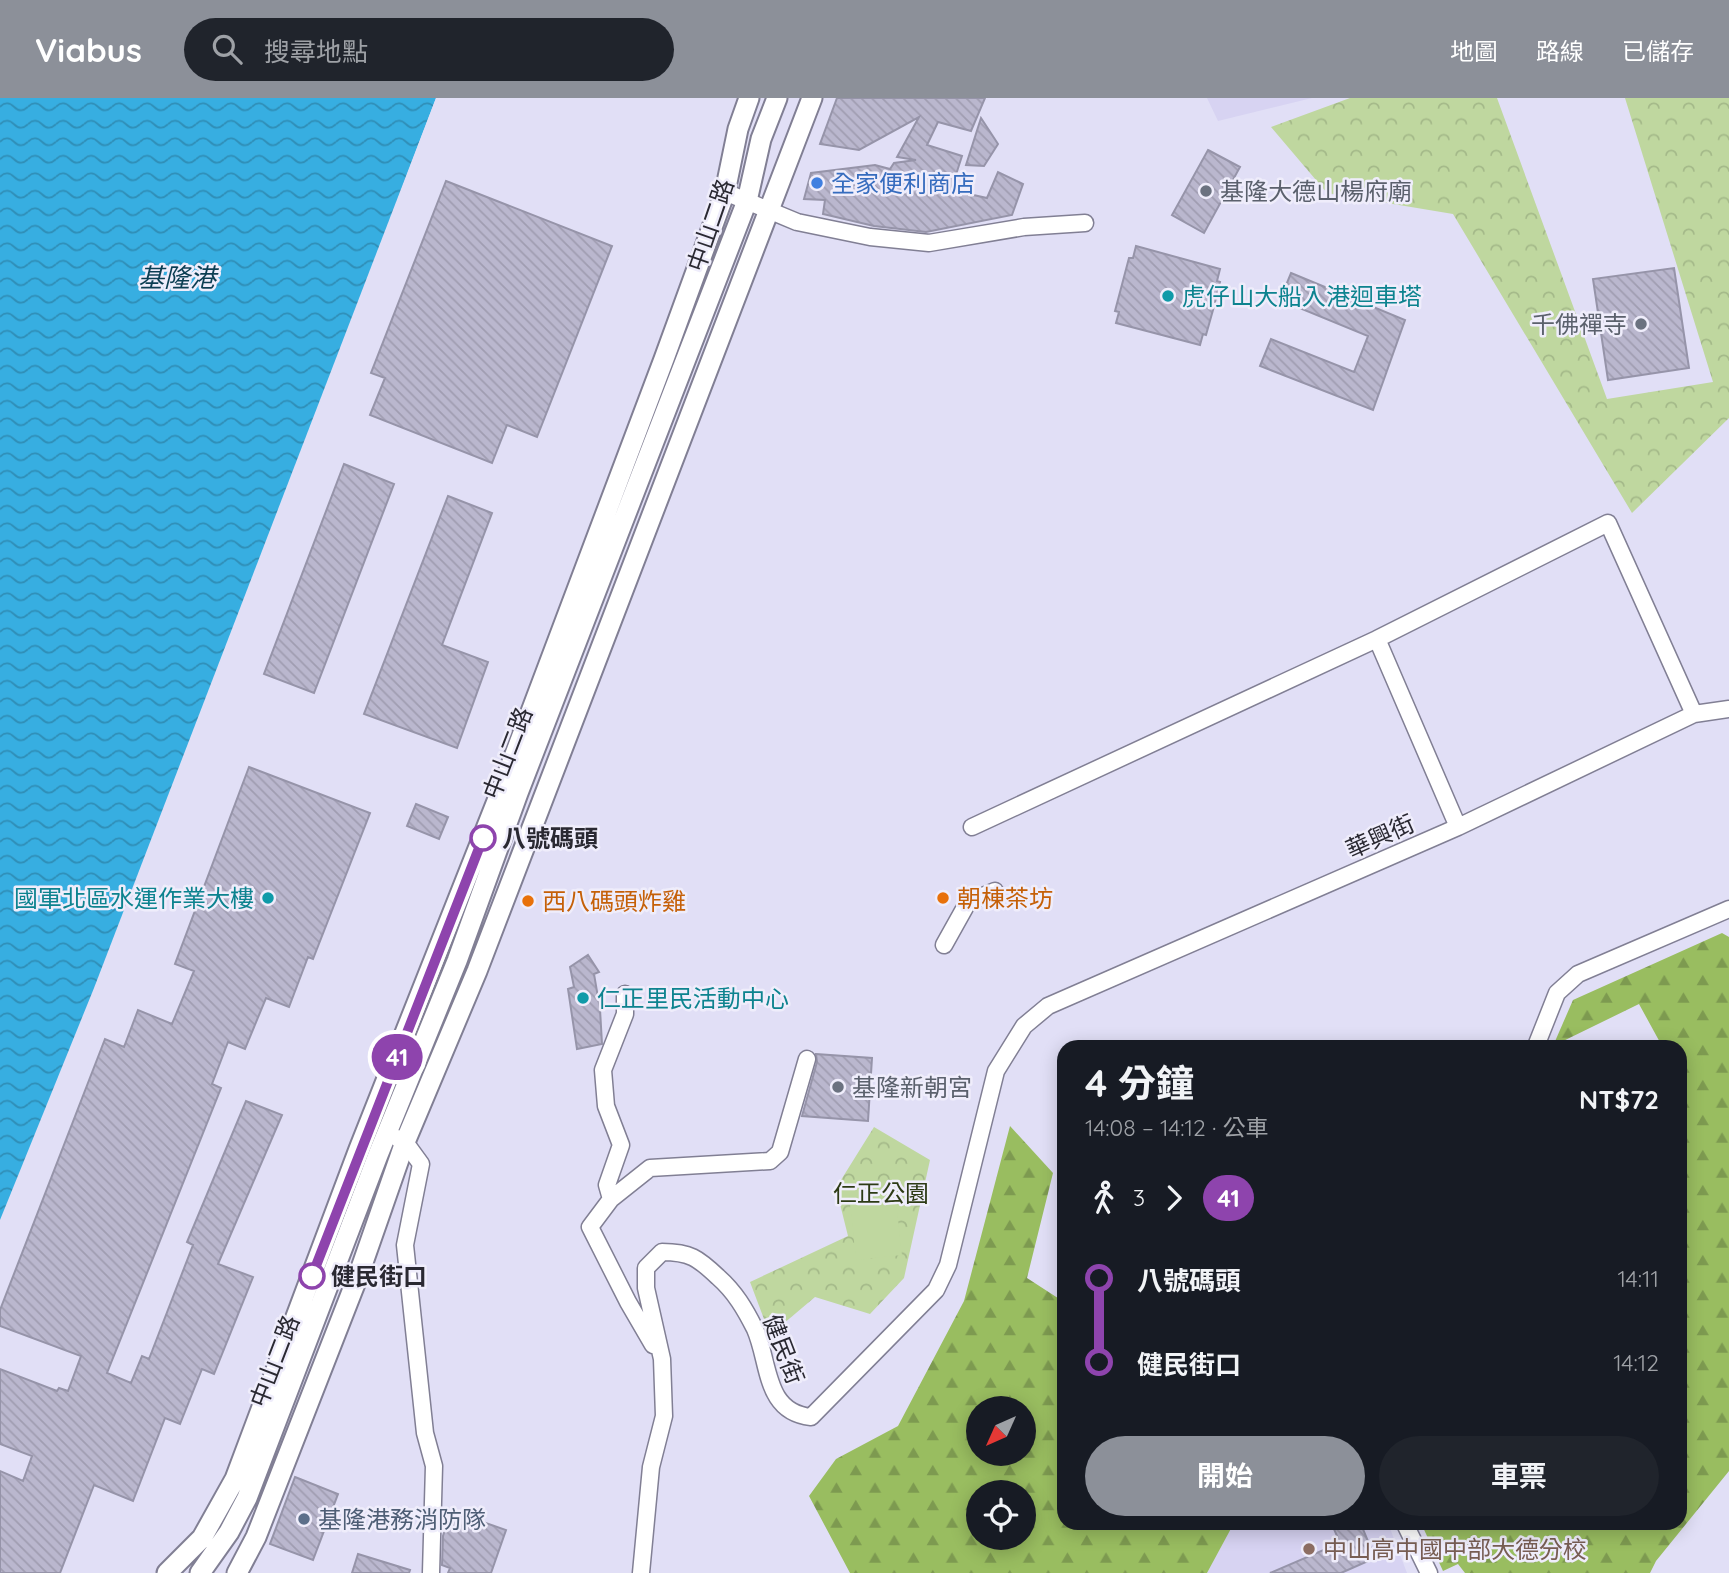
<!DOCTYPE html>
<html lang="zh-TW">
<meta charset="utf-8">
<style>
:root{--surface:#171b24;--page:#20242c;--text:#f1f3f6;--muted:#9ea1a6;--accent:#8c9099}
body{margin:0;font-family:Quicksand,"Noto Sans TC",sans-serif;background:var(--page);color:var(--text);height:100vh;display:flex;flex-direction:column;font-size:26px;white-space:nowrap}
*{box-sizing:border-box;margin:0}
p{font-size:23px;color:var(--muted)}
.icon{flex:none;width:38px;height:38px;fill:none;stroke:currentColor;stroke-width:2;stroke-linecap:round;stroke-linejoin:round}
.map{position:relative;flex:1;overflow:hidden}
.side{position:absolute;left:1057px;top:942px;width:630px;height:490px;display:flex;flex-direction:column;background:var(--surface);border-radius:21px;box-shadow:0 4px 18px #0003}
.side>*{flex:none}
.badge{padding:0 14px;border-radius:23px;font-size:24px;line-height:46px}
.needle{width:46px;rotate:225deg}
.tools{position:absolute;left:966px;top:1298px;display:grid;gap:14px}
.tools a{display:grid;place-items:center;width:70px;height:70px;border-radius:50%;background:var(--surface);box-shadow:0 4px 18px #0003;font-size:35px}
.map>.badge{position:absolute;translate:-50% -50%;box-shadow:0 0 0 4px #fff}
.legs{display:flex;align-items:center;gap:10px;height:77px;padding:0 28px;font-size:23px}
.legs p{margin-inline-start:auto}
.summary{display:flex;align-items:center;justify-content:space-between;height:119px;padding:0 28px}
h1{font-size:38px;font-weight:700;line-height:52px}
.cta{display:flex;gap:14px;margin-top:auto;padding:14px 28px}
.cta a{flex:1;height:80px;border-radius:42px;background:var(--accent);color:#fff;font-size:28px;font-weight:700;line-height:80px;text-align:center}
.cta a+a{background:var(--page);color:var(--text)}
ul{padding:0 28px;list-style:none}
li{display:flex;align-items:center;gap:24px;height:84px;font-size:26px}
li i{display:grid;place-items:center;width:10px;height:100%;margin:0 9px;background:currentColor}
li i::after{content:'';width:18px;height:18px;margin:-9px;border:5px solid;border-radius:50%;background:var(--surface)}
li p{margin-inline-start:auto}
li:first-child i{background:linear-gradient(#0000 50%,currentColor 0)}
li:last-child i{background:linear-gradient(currentColor 50%,#0000 0)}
header{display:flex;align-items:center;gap:42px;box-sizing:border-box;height:98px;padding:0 35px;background:var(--accent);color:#fff}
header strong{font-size:33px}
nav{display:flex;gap:38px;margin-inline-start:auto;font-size:24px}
.search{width:490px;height:63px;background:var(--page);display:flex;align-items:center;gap:18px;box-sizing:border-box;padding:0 24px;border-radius:38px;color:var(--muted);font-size:26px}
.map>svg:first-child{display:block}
</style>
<header>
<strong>Viabus</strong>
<div class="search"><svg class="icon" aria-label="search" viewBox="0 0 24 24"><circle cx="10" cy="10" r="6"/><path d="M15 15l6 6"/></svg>搜尋地點</div>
<nav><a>地圖</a><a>路線</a><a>已儲存</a></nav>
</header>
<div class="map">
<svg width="1729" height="1475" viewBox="0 0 1729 1475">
<defs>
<pattern id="forest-firs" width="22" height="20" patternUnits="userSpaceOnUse" patternTransform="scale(1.75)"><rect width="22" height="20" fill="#99bd60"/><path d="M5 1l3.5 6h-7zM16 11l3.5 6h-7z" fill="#7d9a50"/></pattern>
<pattern id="park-crowns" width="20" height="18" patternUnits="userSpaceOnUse" patternTransform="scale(1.75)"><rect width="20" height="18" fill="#bfd79f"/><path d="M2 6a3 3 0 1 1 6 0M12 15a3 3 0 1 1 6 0" fill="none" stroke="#a4b989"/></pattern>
<pattern id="water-waves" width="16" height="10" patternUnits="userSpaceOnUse" patternTransform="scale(1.75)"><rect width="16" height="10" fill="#37aee1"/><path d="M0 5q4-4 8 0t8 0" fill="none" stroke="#2f8eb7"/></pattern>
<pattern id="building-back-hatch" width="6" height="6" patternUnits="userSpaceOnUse" patternTransform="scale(1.75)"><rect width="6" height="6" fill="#bab7ce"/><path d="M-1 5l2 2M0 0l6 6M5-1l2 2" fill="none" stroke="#a09db1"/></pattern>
</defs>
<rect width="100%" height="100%" fill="#e1dff6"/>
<path fill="#d7d3f2" d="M1207,0H1312L1218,23Z
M1234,1424L1388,1425L1407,1475H1207Z"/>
<path fill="url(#forest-firs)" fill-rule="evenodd" d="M1722,835L1729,839V1373L1656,1463L1650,1475H1465L1458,1466L1443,1473L1421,1425L1680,1424V948H1662L1639,906L1553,948L1573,902Z
M1010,1028L1053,1075L1027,1180L1064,1204V1424L1234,1425L1207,1475H850L809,1398L836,1361L898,1328L964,1203ZM978,1311H1024V1356H978ZM978,1395H1024V1440H978Z"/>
<path fill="url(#park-crowns)" d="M1350,0H1497L1607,301L1713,284L1625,0H1729V320L1632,415L1453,116L1327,95L1271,29Z
M874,1029L930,1062L904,1180L870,1216L815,1199L770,1237L750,1184L848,1138L836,1090Z"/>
<path fill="#bfd79f" d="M894,1084L902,1157L856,1162L848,1088Z"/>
<path fill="url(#water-waves)" d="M0,0H436L94,890L0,1122Z"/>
<path fill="#e1dff6" d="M436,0L439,1L286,400L417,50Z"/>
<path fill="url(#building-back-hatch)" stroke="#9694a9" stroke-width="2" d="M837,0H985L971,33L938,24L927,47L962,58L951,92L987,100L998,74L1023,86L1012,117L926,134L874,128L823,116L825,102L804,101L811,75L875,67L890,71L894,65L916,62L897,59L919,19L859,52L820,46Z
M981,20L998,46L984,68L966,67Z
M1208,52L1240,69L1204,135L1172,117Z
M446,83L612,148L537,339L507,327L492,365L370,317L385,280L371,275Z
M1136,148L1220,171L1217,183L1220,184L1213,212L1206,237L1203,236L1200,247L1116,225L1119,214L1115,213L1129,160H1133Z
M1674,170L1689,270L1608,282L1593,181Z
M1291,175L1405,222L1373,312L1260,268L1271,241L1354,274L1368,238L1280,202Z
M344,366L394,386L314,595L264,576Z
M448,398L492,415L442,547L488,564L457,650L364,616Z
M249,669L370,715L313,861L308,859L289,909L266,900L245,951L228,944L212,986L221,990L107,1275L131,1285L142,1258L149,1261L193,1147L187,1144L246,1003L282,1017L218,1166L253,1179L214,1276L202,1271L180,1326L165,1320L133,1403L94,1387L60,1475H0V1373L23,1383L32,1358L0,1346V1271L57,1293L59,1290L68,1293L81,1258L0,1228V1212L105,941L124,949L138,912L172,926L194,873L175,866Z
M416,706L448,719L439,741L407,728Z
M588,857L599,874L594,876L600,911L602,946L577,951L568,891L574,889L570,869Z
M816,956L872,960L868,1023L802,1018L817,964Z
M295,1379L338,1396L313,1462L270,1446Z
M451,1413L506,1432L491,1475H448L450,1470L442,1467L443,1438Z
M1331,1424H1360L1375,1460L1341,1475H1270L1340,1445Z
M358,1456L410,1472L409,1475H352Z"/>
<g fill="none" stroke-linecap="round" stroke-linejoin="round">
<defs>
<path id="minor" d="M725,94L797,124L870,139L929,145L1024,129L1085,125
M1377,541L1608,425L1694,616
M972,729L1377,541L1458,729
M944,847L968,804L995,793
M1536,948L1557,895L1578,876L1729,811
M397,1040L405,1044L421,1066L405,1147L425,1335L434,1368L431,1475
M611,1101L607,1087L621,1047L606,1008L603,972L625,916V896
M653,1247L628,1204L590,1129L611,1101L650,1070L770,1063L780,1054L807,961
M1404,1424L1429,1475
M641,1475L651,1369L664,1318L662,1261L646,1190V1170L662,1154C690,1154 698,1160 718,1179C735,1194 745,1211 755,1231C770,1265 764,1314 811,1319L936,1192L948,1167L996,973L1024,928L1048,908L1458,729L1694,616L1729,611"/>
<path id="tertiary" d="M167,1475L202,1440L235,1381L359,1051L503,688L664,261L725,94L738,31L749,0
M200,1475L229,1434L247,1400L378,1057L457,863L518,695L747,103L761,41L777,0
M237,1475L256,1439L360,1173L405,1044L477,873L812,0"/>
</defs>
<use href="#minor" stroke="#817f94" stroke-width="19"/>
<use href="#tertiary" stroke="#817f94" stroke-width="23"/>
<use href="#minor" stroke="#fff" stroke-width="16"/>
<use href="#tertiary" stroke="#fff" stroke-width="19"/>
</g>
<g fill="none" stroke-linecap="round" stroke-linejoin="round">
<defs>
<path id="line-1" d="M312,1178L483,740"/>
</defs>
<use href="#line-1" stroke="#fff" stroke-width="16"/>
<use href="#line-1" stroke="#8e44ad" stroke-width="10"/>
</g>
<circle fill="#3f7fe0" stroke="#efedfb" stroke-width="2.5" cx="817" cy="85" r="7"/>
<g fill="#6b7280" stroke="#efedfb" stroke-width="2.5">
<circle cx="1206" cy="93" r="7"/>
<circle cx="1641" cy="226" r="7"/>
<circle cx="838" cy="989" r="7"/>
</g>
<g fill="#0f9aa8" stroke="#efedfb" stroke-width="2.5">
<circle cx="1168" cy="198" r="7"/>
<circle cx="268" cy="800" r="7"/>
<circle cx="583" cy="900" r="7"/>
</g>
<g fill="#fff" stroke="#8e44ad" stroke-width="3.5">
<circle cx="483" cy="740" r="12"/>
<circle cx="312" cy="1178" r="12"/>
</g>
<g fill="#e8710a" stroke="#efedfb" stroke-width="2.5">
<circle cx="943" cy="800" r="7"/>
<circle cx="528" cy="803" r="7"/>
</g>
<circle fill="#5c6f8a" stroke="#efedfb" stroke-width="2.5" cx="304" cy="1421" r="7"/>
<circle fill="#8d6e63" stroke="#efedfb" stroke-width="2.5" cx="1309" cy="1451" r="7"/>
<g text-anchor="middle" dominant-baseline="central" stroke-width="5" stroke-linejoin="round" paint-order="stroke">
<g font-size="24" fill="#366cbe" stroke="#efedfb" text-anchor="start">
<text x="831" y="85">全家便利商店</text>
</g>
<g font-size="24" fill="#5b616d" stroke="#efedfb" text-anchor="start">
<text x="1220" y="93">基隆大德山楊府廟</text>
<text x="1627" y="226" text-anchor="end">千佛禪寺</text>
<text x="852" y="989">基隆新朝宮</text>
</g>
<g font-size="24" fill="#2a2932" stroke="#efedfb">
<text transform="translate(710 127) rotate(-71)">中山二路</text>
<text transform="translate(507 655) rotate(-69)">中山二路</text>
<text transform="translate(1380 738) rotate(-24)">華興街</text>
<text transform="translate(784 1251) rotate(69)">健民街</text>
<text transform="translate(274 1263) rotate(-69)">中山二路</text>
</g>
<g font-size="24" fill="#0d838f" stroke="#efedfb" text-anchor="start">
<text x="1182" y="198">虎仔山大船入港迴車塔</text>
<text x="254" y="800" text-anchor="end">國軍北區水運作業大樓</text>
<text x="597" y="900">仁正里民活動中心</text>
</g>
<g font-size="24" font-weight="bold" fill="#2a2932" stroke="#efedfb" text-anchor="start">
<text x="502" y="740">八號碼頭</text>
<text x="331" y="1178">健民街口</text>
</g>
<g font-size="24" fill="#c56008" stroke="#efedfb" text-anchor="start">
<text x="957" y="800">朝棟茶坊</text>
<text x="542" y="803">西八碼頭炸雞</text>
</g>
<g font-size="24" fill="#2d3b15" stroke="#efedfb">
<text x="881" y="1095">仁正公園</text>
</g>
<g font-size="24" fill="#4e5e75" stroke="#efedfb" text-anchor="start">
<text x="318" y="1421">基隆港務消防隊</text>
</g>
<g font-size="24" fill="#785e54" stroke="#efedfb" text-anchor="start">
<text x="1323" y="1451">中山高中國中部大德分校</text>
</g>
<g font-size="26" font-style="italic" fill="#0b3d52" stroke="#efedfb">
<text x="177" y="179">基隆港</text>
</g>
</g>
</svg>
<div class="tools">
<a><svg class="needle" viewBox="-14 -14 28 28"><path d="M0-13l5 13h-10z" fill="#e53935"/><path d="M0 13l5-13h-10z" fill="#9ea1a6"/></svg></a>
<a><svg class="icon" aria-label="locate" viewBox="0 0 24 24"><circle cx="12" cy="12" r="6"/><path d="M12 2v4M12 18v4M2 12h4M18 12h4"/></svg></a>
</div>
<b class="badge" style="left:397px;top:959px;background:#8e44ad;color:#fff">41</b>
<section class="side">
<div class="summary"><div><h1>4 分鐘</h1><p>14:08 – 14:12 · 公車</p></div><b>NT$72</b></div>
<div class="legs"><svg class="icon" aria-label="walk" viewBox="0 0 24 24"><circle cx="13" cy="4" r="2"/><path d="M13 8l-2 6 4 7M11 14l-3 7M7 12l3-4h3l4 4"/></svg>3<svg class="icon" aria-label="forward" viewBox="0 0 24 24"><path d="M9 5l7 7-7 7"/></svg><b class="badge" style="background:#8e44ad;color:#fff">41</b></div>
<ul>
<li><i style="color:#8e44ad"></i><b>八號碼頭</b><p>14:11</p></li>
<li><i style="color:#8e44ad"></i><b>健民街口</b><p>14:12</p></li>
</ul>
<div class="cta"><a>開始</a><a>車票</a></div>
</section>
</div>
